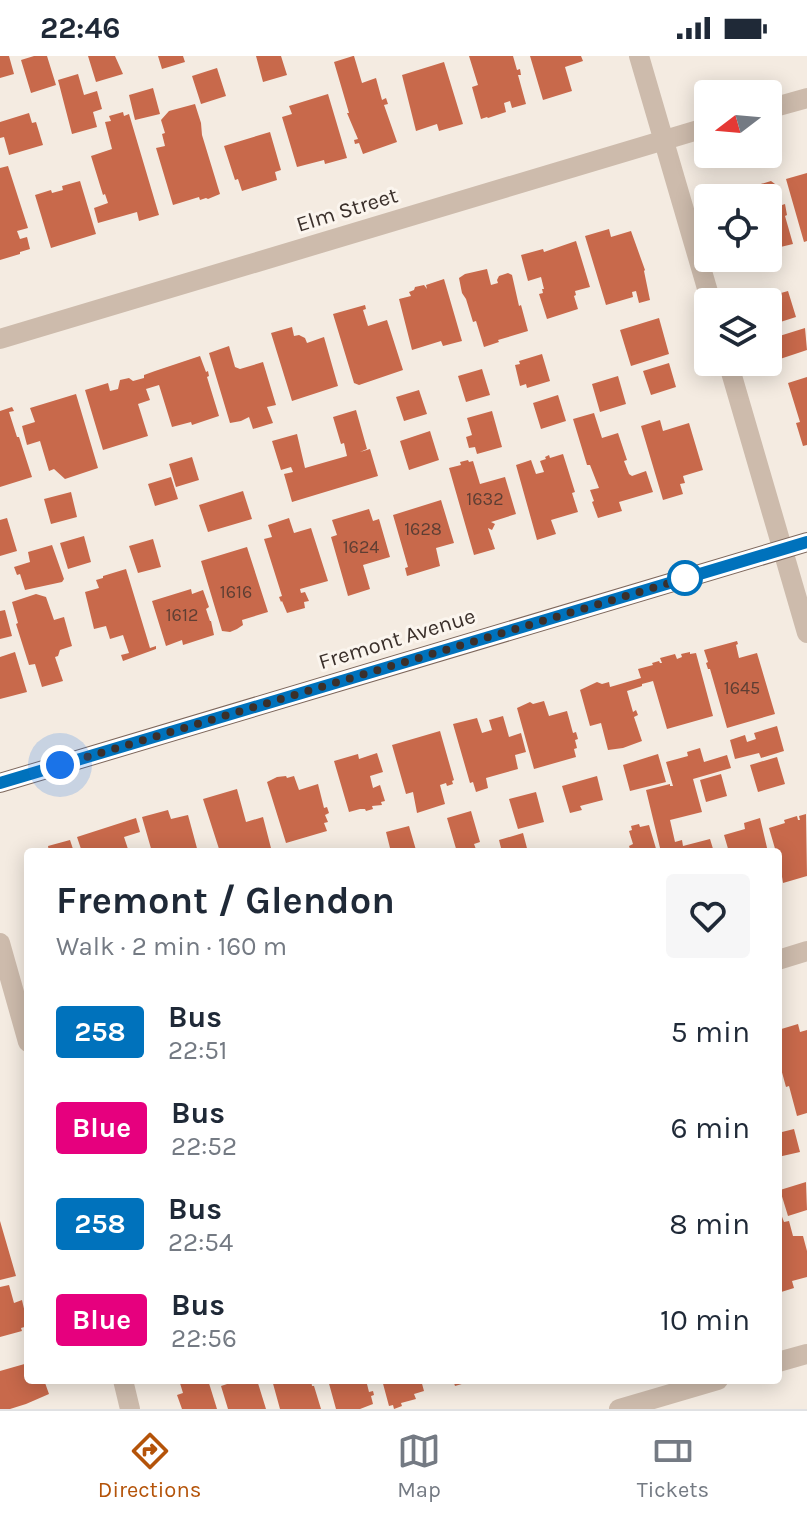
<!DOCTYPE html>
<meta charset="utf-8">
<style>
:root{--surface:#fff;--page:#f6f6f7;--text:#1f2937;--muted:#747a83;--line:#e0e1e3;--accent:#b45309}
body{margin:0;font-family:Karla,sans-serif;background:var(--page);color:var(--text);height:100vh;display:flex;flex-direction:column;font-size:30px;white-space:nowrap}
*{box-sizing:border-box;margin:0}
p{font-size:26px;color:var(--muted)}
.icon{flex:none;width:44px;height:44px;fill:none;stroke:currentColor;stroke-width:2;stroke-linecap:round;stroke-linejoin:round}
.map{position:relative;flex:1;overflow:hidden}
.sheet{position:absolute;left:24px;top:792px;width:758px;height:536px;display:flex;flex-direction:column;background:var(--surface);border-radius:8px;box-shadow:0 4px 20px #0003}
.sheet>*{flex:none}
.badge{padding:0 16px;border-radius:6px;font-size:28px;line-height:52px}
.needle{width:52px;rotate:254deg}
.controls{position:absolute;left:694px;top:24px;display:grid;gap:16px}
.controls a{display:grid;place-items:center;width:88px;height:88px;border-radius:8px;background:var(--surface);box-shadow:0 4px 20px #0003;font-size:40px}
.you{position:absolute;width:40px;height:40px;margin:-20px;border:6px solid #fff;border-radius:50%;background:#1a73e8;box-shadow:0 0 0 12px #1a73e833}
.map>.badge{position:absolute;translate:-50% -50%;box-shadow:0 0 0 4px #fff}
.round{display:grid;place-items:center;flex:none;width:84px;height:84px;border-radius:8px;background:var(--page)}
.summary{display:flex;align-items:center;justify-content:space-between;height:136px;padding:0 32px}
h1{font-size:38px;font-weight:700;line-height:60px}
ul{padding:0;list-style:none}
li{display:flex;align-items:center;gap:24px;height:96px;padding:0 32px}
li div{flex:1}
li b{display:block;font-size:30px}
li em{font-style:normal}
li .badge{min-width:88px;font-weight:700;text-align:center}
.status{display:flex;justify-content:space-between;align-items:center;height:56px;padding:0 40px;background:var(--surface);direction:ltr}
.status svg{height:22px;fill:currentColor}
.menu{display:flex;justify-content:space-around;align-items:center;height:112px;border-top:2px solid var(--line);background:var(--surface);font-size:22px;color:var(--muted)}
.menu a{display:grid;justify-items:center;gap:4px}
.menu .on{color:var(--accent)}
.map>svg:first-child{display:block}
</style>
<div class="status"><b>22:46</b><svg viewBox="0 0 49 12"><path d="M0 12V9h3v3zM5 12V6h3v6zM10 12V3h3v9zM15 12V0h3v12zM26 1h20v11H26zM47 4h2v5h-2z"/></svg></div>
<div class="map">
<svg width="807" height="1353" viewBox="0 0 807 1353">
<rect width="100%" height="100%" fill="#f4ebe1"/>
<path fill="#c8694b" d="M0,0H9L14,18L0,22Z
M34,0H47L56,29L31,37L21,4Z
M88,0H115L123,18L96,26Z
M158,0H183L185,6L162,13Z
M256,0H281L287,19L263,26Z
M353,0H354L362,27L376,22L382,44L386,42L388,48L384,49L397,86L363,98L359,87L355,88L354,84L358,83L347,57H349L334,6Z
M469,0H513L517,14L520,13L521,19H518L526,48L512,52L510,45L504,47L506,56L488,62L487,61L481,63L472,31L478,29Z
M530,0H581L583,5L565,11L572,35L543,44Z
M444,6L463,68L439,75L437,68L416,75L402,19Z
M217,12L226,40L201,48L192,20Z
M78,18L84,39L97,35L102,53L93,56L97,71L72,78L58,24Z
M153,32L160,58L135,64L129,39Z
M328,38L347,102L325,108L324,104L297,111L282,61L292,58L289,50Z
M195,48L201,67L202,79L220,138L208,143L206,142L200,144L199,141L173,149L156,92L165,90L162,78L165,77L161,64L169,55Z
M123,56L124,60L129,58L159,159L139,165L137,156L98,167L94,152L108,147L105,138L103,139L91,100L112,93L105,66L111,65L109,60Z
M29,57L32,67L36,66L43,89L9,99L4,81L0,82V66Z
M270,76L281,114L275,116L277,124L242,135L238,123L235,124L224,90Z
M8,110L28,172L17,175L20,183L27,181L30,193L20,196V198L0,204V112Z
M807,117V185L804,186L786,123Z
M80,125L96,178L51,192L35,139L51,134L52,137L63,134L62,130Z
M771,125L775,128L782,149L785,148L787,159L785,160L793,188L768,194V142H733L731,137Z
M609,173L611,181L631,175L645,214L644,215L650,244L639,247L636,235L632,236L633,241L606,249L585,180Z
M576,185L590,231L575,235L576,239L574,240L578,253L547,263L539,238L543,237L542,233H544L541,221L528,225L521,199L543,193L544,196Z
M487,213L491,229L498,227L497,224L499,220L508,217L512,219L519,250L521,249L528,275L498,284L499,286L484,291L476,265L473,266L466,243L462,237L459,222L465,218Z
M444,223L462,285L443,290L441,285L412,294L399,243L411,240L409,236L414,234L415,231L424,229L427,233L426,229Z
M788,235L796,261L771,269L768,260V246H764L763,242Z
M365,249L366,253L363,254L368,270L387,264L403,314L359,329L354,327L333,258Z
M659,262L669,298L631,310L620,274Z
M292,271L294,280L299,279L305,282L307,287L324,281L338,330L292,345L271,277Z
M805,272L807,294L780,303L773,282Z
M229,290L235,311L240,313L263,306L276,349L267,351L273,367L253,373L249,361L241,365L230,367L209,297Z
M542,298L550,325L527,332L526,328L520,330L515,309L520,308L519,305Z
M200,300L206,316L208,315L209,320L207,321L219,360L192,369L191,366L172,371L159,329L146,333L150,344L138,348L148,380L103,394L85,334L108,327L110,335L118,333L120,324L129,322L133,325L144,322V319L155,315Z
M669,307L676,331L651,339L643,315Z
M482,313L490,339L466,346L458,320Z
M618,320L626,348L600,356L592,328Z
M807,321V389L803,390L796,367L800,366L788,327Z
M419,334L427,358L404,365L396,341Z
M76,338L98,412L65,423L54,413L49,415L40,385L27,389L22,370L35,366L30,352Z
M558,339L566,365L541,373L533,347Z
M12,351L14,355L9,356L17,381H19L32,421L0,431V355Z
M356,354L367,393L360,396L370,393L378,420L292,446L284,418L293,416L291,411L281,414L272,385L297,378L305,412L347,400L344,387L341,388L333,361Z
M492,355L502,391L477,398L475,391L469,392L466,381L472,379L467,362Z
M594,357L602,382L618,377L627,404L624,405L629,418L632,420L646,415L653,436L619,446L622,455L598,462L592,446L594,445L590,434L599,432L590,409H587L573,363Z
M660,364L663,375L689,367L703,414L683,420L685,427L680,428L683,438L663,444L641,370Z
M430,375L439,404L409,414L400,385Z
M563,398L575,436L572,437L578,456L551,464L556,478L537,484L516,409L531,404L536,418L544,416L540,405L546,403L545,401L549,399L550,402Z
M192,401L199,424L176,431L169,408Z
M468,404L469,406L473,405L480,428L505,421L516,458L491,466L495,468L492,474L488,472L495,493L474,499L449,412L461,409L460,406Z
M171,421L178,443L155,450L148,428Z
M243,435L252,463L208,476L199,449Z
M71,436L77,461L51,468L44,443Z
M441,444L454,487L436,492L440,510L407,520L405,512L408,511L393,459Z
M369,453L373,465L379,463L390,501L363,509L370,533L348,540L331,481L337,479L332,464Z
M7,462L17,495L0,500V464Z
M289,462L294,477L311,472L328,525L300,533L301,537L305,536L309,545L304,546L305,552L287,557L282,545L281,546L279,541L282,540L264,483L272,481L268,469Z
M84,480L91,506L68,513L60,487Z
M153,483L161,511L138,517L129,490Z
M52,489L64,523L62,526L25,534L20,518L17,519L14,511L30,506L28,496Z
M247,491L268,556L242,564L243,569L237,573L230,576L222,575L201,505Z
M126,513L150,592L156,590V593L123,605L121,599L129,597L123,579L110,583L106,570L94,573L85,536L99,532L96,524L103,522V520Z
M191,533L192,538L203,534L209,551L206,553L210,565H211L214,579L183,589L182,584L166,590L152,545Z
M36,538L46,541L54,564L64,561L72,590L60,594L58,600L55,601L63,625L42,631L35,608L29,609L16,568L18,567L12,546Z
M5,554L12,580L0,583V555Z
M737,585L738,588L736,589L739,602L757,597L775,658L727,672L710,613H708L706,607L708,606L704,594Z
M15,596L27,636L0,643V601Z
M690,596V598L696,597L713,660L667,673L653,625L642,628V630L627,635L633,656L636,654L638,659L634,661L642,685L623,692L608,694L601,667L590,670L580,634L597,626L602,628L609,626L610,631L641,622L638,613L653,609L652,607L659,605L660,607H662L660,602L675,598L677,603L682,601L681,598Z
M544,645L549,660L567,655L573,677L576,676L578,683L575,684L577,692L574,693L576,701L534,713L517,652L530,646L533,648Z
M503,660L509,681L521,677L526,696L515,699L518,713L486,722L488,732L476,736L473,726L470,727L453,668L477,662L482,677L492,674L489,664Z
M777,670L784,695L761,702L759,697L735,703L730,684L745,679L747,686L756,683L754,677Z
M440,675L454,724L452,725L453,728L447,730L446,727L440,729L445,748L417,757L413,736L406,738L392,689Z
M700,692L704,706L727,699L731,712L693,723L702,756L670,764L675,786L682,784L683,790L710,783L714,796H674L673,794L661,796L646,734L670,728V730H673L666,706L688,700L687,696Z
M377,697L383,716L370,720L373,732L380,729L385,745L381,746L382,749L372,750L373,753L366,755L365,753H360L349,756L334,705L358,698L359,703Z
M658,698L666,726L630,735L623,709Z
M777,701L785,728L758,736L750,709Z
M721,718L727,740L706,746L700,724Z
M286,720L287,722L294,720L299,734L318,728L324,752L327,751L329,757L325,759L328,766L324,767L327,775L286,787L267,726L277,721Z
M597,720L603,744L580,750L582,754L570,757L562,730Z
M237,733L246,766L263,761L272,796H220L203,743Z
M536,736L544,766L518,773L509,743Z
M168,754L171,763L188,759L198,796H152L142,761Z
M471,755L480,786L474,788L477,796H457L447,762Z
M806,758L807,820L783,827L778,796H776L769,772L785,767L784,764L797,760L798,764H800L799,760Z
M136,762L140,776L124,781L129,796H82L77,781Z
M760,762L768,796H729L724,779L745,773L744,767Z
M639,768L640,771L649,769L657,796H631L629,790L633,788L629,775L632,774L631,770Z
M409,770L416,794L391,796L386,776Z
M523,777L528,796H502L499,784Z
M70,784L74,796H49L48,790Z
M798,968L800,976L807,974V1057L797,1060L789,1030L786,1031L778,1002V974Z
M794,1073L800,1096L778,1101V1077Z
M806,1126L807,1154L788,1160L780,1134Z
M778,1150L784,1166L789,1165L793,1180H803L807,1195V1221L792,1225L794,1232L778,1237Z
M0,1165L16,1220L0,1224Z
M9,1229L14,1247L22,1244L28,1270L21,1272L22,1275L0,1281V1231Z
M28,1307V1324H44L49,1338L26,1348L10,1353H0V1315Z
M179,1324H208L217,1353H182L177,1339L183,1337Z
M250,1324H257L266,1353H228L221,1330L236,1325L237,1328Z
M272,1324H311L312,1330H314L321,1353H280Z
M328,1324H366L369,1336L373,1335L374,1339L371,1340L373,1348L360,1353H336Z
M382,1324H421L424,1335L414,1338L416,1343L401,1347L402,1350L394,1353L393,1349L389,1350Z
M453,1324H472V1325L455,1330Z"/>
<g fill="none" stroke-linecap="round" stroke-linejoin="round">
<path stroke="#cdbbac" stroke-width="20" d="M639,0L711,246
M768,53L807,42
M0,283L708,71
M728,306L807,577
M0,887L28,986
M778,904L807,895
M778,1306L807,1298
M123,1324L130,1353
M619,1353L718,1324"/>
<path stroke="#7d675c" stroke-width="20" d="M0,727L807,486"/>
</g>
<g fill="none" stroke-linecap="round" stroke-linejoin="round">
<defs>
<path id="line" d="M0,727L807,486"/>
</defs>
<use href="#line" stroke="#fff" stroke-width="18"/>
<use href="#line" stroke="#0072bc" stroke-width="12"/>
<path stroke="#3b302b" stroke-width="8" stroke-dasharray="0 14.4" d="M60,709L693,520L685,522"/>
</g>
<circle fill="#fff" stroke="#0072bc" stroke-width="4" cx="685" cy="522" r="16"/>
<g text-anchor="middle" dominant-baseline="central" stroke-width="6" stroke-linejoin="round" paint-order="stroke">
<g font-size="18" fill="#5e3e33">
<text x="485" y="443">1632</text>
<text x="423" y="473">1628</text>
<text x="361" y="491">1624</text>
<text x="236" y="536">1616</text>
<text x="182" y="559">1612</text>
<text x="742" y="632">1645</text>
</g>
<g font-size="22" fill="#3b302b" stroke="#fbf5ee">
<text transform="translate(347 154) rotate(-17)">Elm Street</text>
<text transform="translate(397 583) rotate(-17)">Fremont Avenue</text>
</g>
</g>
</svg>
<div class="controls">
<a><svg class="needle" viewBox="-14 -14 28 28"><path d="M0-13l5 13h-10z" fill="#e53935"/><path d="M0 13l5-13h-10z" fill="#747a83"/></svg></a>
<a><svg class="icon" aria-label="locate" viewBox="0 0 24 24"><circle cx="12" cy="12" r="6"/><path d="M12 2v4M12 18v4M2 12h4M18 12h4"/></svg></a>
<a><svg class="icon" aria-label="layers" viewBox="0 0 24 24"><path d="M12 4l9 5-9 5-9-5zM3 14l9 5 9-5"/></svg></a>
</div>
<div class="you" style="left:60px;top:709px"></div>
<section class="sheet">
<div class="summary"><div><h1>Fremont / Glendon</h1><p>Walk · 2 min · 160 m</p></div><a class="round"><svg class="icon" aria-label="heart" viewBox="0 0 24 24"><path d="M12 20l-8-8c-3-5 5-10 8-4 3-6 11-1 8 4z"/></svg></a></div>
<ul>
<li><span class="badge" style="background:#0072bc;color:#fff">258</span><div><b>Bus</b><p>22:51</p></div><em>5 min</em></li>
<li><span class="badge" style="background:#e6007e;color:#fff">Blue</span><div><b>Bus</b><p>22:52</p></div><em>6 min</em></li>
<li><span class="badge" style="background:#0072bc;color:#fff">258</span><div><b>Bus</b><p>22:54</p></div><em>8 min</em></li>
<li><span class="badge" style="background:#e6007e;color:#fff">Blue</span><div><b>Bus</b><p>22:56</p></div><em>10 min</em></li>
</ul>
</section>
</div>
<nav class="menu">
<a class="on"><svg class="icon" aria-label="directions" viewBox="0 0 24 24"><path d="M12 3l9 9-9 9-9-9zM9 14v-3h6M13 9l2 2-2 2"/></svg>Directions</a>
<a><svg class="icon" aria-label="map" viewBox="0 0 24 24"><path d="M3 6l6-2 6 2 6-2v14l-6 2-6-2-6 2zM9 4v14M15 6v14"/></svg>Map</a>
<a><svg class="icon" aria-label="tickets" viewBox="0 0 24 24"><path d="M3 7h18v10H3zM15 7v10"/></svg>Tickets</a>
</nav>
